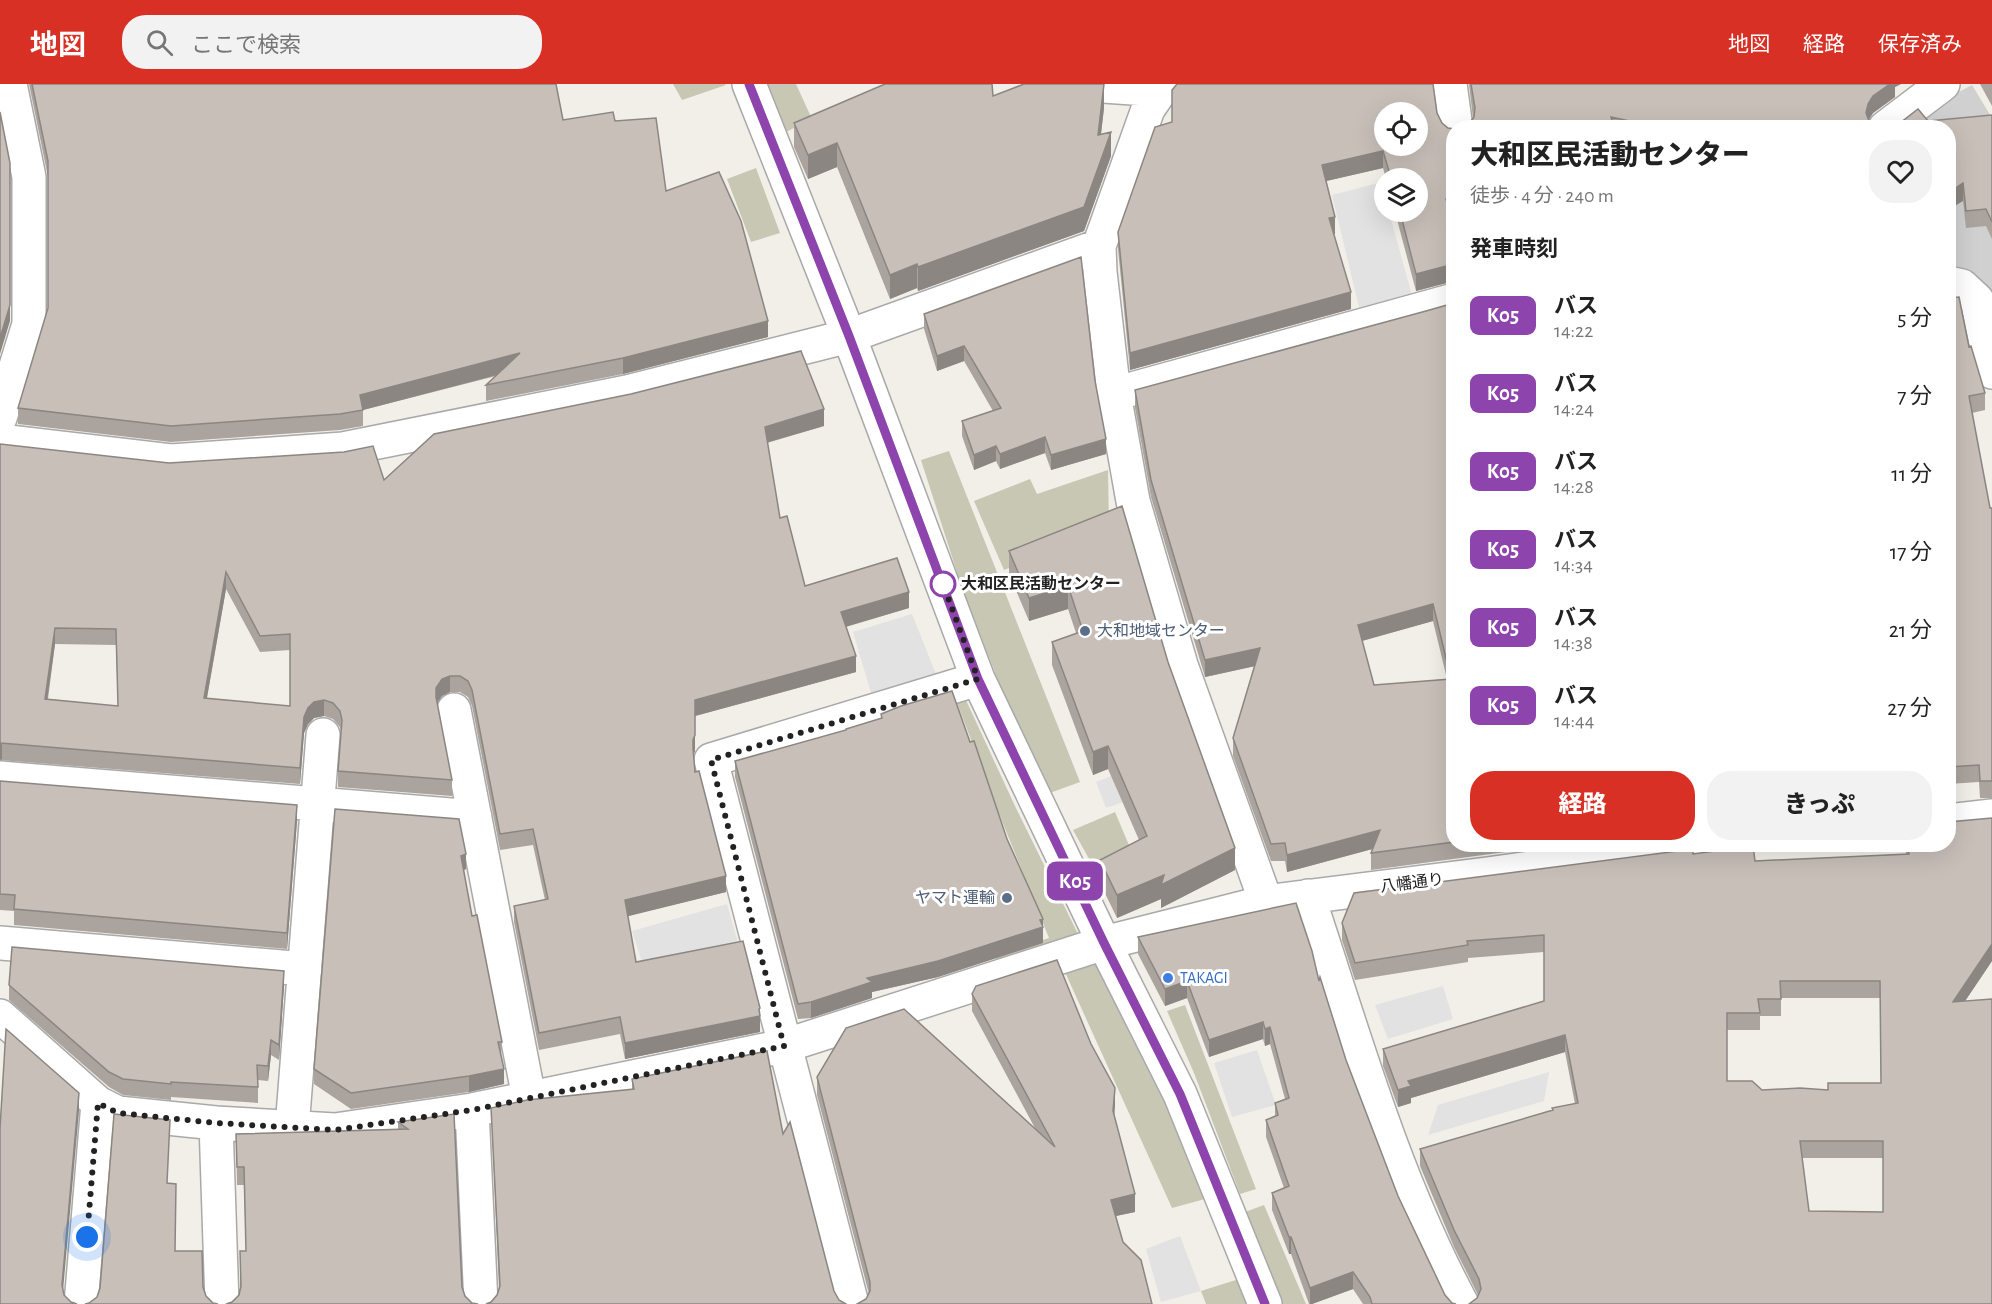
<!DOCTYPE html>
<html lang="ja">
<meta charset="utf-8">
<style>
:root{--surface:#fff;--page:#f2f2f2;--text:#222;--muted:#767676;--accent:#d93025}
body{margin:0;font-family:"Alegreya Sans","Noto Sans JP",sans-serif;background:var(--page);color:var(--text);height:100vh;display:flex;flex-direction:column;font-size:22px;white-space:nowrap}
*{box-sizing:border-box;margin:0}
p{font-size:20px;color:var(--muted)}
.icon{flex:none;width:33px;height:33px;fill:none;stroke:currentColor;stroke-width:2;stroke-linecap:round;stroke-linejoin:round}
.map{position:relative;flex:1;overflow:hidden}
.panel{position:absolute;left:1446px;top:36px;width:510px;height:732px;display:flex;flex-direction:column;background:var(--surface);border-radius:24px;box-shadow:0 6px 24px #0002}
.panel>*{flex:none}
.badge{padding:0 12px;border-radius:9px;font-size:21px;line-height:39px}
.tools{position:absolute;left:1374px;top:18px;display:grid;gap:12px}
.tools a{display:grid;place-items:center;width:54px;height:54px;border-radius:50%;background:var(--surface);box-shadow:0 6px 24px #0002;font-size:30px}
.you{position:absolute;width:30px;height:30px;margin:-15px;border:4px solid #fff;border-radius:50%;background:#1a73e8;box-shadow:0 0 0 9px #1a73e833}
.map>.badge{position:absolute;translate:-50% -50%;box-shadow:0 0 0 3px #fff}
h2{padding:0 24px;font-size:22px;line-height:54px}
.round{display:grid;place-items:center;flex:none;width:63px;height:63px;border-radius:24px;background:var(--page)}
.summary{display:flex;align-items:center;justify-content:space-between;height:102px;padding:0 24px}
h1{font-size:28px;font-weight:800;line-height:45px}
.action{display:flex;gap:12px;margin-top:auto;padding:12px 24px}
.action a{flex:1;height:69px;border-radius:24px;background:var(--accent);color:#fff;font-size:24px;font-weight:800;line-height:69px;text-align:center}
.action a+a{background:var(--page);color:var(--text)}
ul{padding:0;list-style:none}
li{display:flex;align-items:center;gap:18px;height:78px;padding:0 24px}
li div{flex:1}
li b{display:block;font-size:22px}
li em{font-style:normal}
li .badge{min-width:66px;font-weight:700;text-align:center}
header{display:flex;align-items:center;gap:36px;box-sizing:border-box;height:84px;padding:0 30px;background:var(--accent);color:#fff}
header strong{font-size:28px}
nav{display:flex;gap:33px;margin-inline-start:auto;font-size:21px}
.search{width:420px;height:54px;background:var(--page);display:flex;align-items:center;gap:15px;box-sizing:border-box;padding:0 21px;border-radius:24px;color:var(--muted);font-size:22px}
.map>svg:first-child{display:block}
</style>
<header>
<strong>地図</strong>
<div class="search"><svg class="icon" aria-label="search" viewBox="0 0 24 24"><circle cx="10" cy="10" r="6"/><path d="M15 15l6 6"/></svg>ここで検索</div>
<nav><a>地図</a><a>経路</a><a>保存済み</a></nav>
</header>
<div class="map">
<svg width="1992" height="1220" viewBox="0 0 1992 1220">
<rect width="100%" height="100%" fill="#f2efe9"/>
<path fill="#d0d0d0" d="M1972,1L1992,34V243L1949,191L1948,44H1901L1916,31Z"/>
<path fill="#c7c7b4" d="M673,0H725L726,1L682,16Z
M765,0H796L812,35L786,48Z
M756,84L780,149L751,158L727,95Z
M949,367L1080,698L1047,710L1013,635L962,504L921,376Z
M1108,386L1109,444L1004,486L974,417L1030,395L1037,410Z
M965,614L1015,722L1080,854L997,878L995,870L1049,854L996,722L956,616Z
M1115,728L1134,773L1098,791L1073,746Z
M1093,874L1164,1010L1205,1115L1172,1124L1064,886Z
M1185,921L1256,1105L1240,1110L1194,989L1167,927Z
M1264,1121L1306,1220H1281L1245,1128Z
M1239,1195L1248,1220H1206L1201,1207Z"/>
<path fill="#e2e2e2" d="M1382,98L1384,109V128H1389L1413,215L1360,227L1332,111Z
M912,530L939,598L874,619L853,548Z
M1142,680L1152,708L1106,724L1096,698Z
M727,820L740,866L646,890L632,847Z
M1443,902L1453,935L1388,955L1375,921Z
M1257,966L1276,1021L1232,1033L1214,979Z
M1549,988L1544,1017L1428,1051L1438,1021Z
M1180,1152L1201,1207L1161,1218L1146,1165Z"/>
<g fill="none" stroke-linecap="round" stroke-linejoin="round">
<defs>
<path id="minor" d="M749,0L849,252L978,595L1104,859L1180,1010L1265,1220
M1075,0L1161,6
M1168,0L1161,6L1148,25L1099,162L1100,188L1114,310L1133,417L1181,581L1266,818
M1450,0L1456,44
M1885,44L1943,0
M1948,199L1962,202L1977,216L1992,288
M1114,310L1454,216
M0,334L29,240V93L10,0
M0,357L171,377L343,365L627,308L849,252L1099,162
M454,626L529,1014
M0,694L475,733
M1948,737L1992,732
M1308,812C1354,950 1393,1092 1462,1220
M0,859L305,885
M0,932L98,1019L118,1029L216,1039L335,1046L472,1026L784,962L1104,859L1266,818L1487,790L1652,767L1724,760
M472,1026L481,1220
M216,1039L222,1220
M292,1044L323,651
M81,1220L98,1019
M852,1220L711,676L978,595"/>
</defs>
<use href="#minor" stroke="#a9a9a9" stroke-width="36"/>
<use href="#minor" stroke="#fff" stroke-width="33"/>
</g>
<path fill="#aba49e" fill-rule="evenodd" d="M29,0H556L563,36L615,37L666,107L768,253L623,290L486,317V301L496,292L363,326V342L340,346L171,358L18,340V324L48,224V93Z
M1469,0H1901L1895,3V13L1873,29L1869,35L1870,39L1877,44H1463L1468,41L1473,34Z
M1980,0H1992V22Z
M993,12L1104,24L1101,50L1111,72L1084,147L918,207L917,204L890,215L837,83L808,95L794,63V39Z
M1437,29L1442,39L1448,44L1454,45V132H1451L1454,143V198H1450L1416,207L1395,128H1418V94H1386L1383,84L1326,97L1335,150H1334L1351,225L1130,286L1118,165V148L1172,38Z
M1992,31V155L1986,142L1966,144L1963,117L1928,37Z
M1948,214L1969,263L1985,309V326L1972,329L1990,424H1992V714H1980L1979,698L1948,700Z
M1454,219V760H1566L1371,786V769L1372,765L1287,788L1285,777H1271L1233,672V654L1255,582L1205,593L1151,413L1135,324V306L1426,227ZM1433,537L1447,595L1374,601L1362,557Z
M924,230L1095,297L1106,370L1051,386L1045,369L1000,385L996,377L974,386L962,352V337L993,327L964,277L937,287L924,245Z
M824,342L767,359L780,434L805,502L909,524L846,543L856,588L695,632V667L693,671L695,688L726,808L627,832L636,878L760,924V948L625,975L620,950L539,966L514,838V822L545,816L533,761L500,766L472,622L468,613L460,608H450L442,612L437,620L452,696V712L338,703V687L341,647L340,643L333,635L324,632L314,634L308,640L304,649L300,700L0,676V360L169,379L384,396ZM226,505L260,568L290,566V622L207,614ZM55,560L116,561L118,622L48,615Z
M1122,422L1168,578L1235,786L1161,824V815L1117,834L1100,799V776L1139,756L1108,685L1093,691L1052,581V558L1076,549L1068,525L1029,537L1009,490V467Z
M881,630L970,658L1007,755L1043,835V859L938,893L872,908V914L811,934L798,935L735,693V677L846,646L881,634Z
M0,697L297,737L287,865L14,841V827L0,826Z
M1992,734V877L1965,917L1992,1220L1477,1214L1478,1211L1454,1163L1420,1082V1065L1575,1020L1565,968L1411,1014V1019L1398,1023L1383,982V965L1544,917V868L1468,874V878L1355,896L1342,856V839L1693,770L1755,777L1906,770L1905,760H1948ZM1781,914H1880L1881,999L1828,1006H1762L1727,997V946H1760V932H1781ZM1802,1074H1883V1128L1809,1127Z
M466,770V785L463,786L472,832L502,958L501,973L504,1000L469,1008L351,1025L314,1000V985Z
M1138,853L1319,897L1346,976L1398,1112L1445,1211L1452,1219L1456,1220H1363L1353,1205L1312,1220H1309L1291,1170H1289L1272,1126V1109L1284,1104L1266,1053V1036L1275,1033V1019L1285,1015L1270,960L1265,962L1263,955L1209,973L1187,914L1165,922L1138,870Z
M9,901L284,902L279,976L271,971L268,997L258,996V1019L171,1013V1016L123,1011L109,1003L9,916Z
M972,910L1115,1021L1114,1032L1135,1128L1116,1132L1123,1158L866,1215L869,1210L817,1011V993L1036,1046L972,927Z
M632,995L783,1050L834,1207L839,1216L491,1218L497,1211L499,1204L491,1024L632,1005Z
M454,1030L462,1203L465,1212L472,1219L232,1218L239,1211L240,1204V1167H246L244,1101H237L236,1050L398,1045V1038Z"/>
<path fill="#8b8681" d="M1104,0V24L1098,75V51Z
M1890,0H1901L1895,3V13L1873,29L1868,37L1866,29L1868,20L1873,12Z
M1111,48V72L1084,147L918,207V183Z
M837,59V83L808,95V71Z
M1383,67V84L1322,98V81Z
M1963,99V117L1948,126V109Z
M1335,133V150L1329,151V134Z
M917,180V204L890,215V191Z
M1450,181V198L1416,207V190Z
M1351,208V225L1130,286V269Z
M10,221V237L0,270V254Z
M768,237V253L623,290V274Z
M964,262V277L937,287V272Z
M520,269V285L363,326L360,311Z
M824,325V342L765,359V343Z
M1045,353V369L1000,385V370Z
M1106,355V370L1051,386V371Z
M996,362V377L974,386V371Z
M226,488V505L204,630V614Z
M1068,502V525L1029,537V514Z
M909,508V524L841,544V528Z
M1433,520V537L1358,558V541Z
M55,544V560L45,631V615Z
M1260,564V581L1205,593V576Z
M856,572V588L695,632V616Z
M450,592V608L442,612L436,620V604L442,595Z
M324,616V632L314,634L308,640L304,649L300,700V684L304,633L308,624L314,618Z
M695,651V667L693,672V656Z
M0,659H2V675L0,676Z
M1108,662V685L1093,691V668Z
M297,721V737L287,865V849Z
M1380,746V763L1287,788V771Z
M1235,764V786L1161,824V815L1117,834V811L1164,791Z
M466,770V785L461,788V772Z
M726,792V808L625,833V816Z
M1043,835V859L938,893L872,908V914L811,934V918L867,894Z
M1992,860V877L1953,935V918Z
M284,887V902L279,976V961Z
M1187,897V914L1165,922V905Z
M760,932V948L625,975V959Z
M1263,938V955L1209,973V956Z
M1270,943V960L1265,962V945Z
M1565,951V968L1411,1014V1019L1398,1023V1006L1408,997Z
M271,956V971L268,997V982Z
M504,985V1000L469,1008V992Z
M1115,1004V1021L1113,1045V1027Z
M79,1009V1027L62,1218V1201Z
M1135,1110V1128L1111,1133V1116Z
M1289,1153H1291V1170H1289Z
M1353,1188V1205L1312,1220H1310V1204Z"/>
<path fill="#c7bfb8" stroke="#8b8681" stroke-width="1.5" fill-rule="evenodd" d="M32,0H556L563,36L613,28L615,37L656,34L666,107L719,88L741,137L768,237L623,274L486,301L520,269L360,311L363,326L340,330L171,342L18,324L48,224V77Z
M885,0H992L993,12L1024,0H1104L1098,51L1111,48L1084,123L918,183L917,180L890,191L837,59L808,71L794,39Z
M1177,0H1433L1437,29L1442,39L1448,44L1454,45V115H1446L1454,143V181H1450L1416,190L1400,128H1418V94H1391L1383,67L1322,81L1335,133L1329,134L1351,208L1130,269L1118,148L1155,43L1172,38V6ZM1384,28H1418V62H1384Z
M1471,0H1890L1873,12L1868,20L1866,29L1870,39L1877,44H1662L1611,33L1614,44H1463L1468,41L1474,33L1475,24Z
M1918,25L1928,37L1992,31V138L1986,125L1966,127L1963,99L1948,109V44H1892L1896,42Z
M0,28L10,79V221L0,254Z
M1081,173L1095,297L1106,355L1051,371L1045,353L1000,370L996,362L974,371L962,337L1001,324L964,262L937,272L924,230Z
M1959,213L1969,263L1971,262L1985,309L1969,312L1990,424H1992V697H1980L1979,681L1948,683V214Z
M1454,219V758L1371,769L1380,746L1287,771L1285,759L1271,760L1233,654L1260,564L1205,576L1151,396L1135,306L1426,227ZM1433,520L1451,595L1374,601L1358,541Z
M801,267L824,325L765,343L780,434L787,432L805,502L897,474L909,508L841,528L856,572L695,616V651L693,656V664L695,688L699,687L726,792L625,816L636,878L743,857L760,924L759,925L760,932L625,959L620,933L539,949L514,822L548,815L533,745L500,750L472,606L468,597L460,592H450L442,595L436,604V613L452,696L338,687L342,636L340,627L333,619L324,616L314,618L308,624L304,633L300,684L0,659V360L169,379L344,368L373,362L384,396L434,350L631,310ZM226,488L260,552L290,550V622L204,614ZM55,544L116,545L118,622L45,615Z
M1122,422L1168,578L1235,764L1161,801L1164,791L1117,811L1100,776L1147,752L1108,662L1093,668L1052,558L1083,547L1068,502L1029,514L1009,467Z
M952,607L970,658L974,657L1007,755L1043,835L1040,836L1043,843L938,877L867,894L872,898L811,918L798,920L735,677L846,646V645L882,634L881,630L901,622Z
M0,697L297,721L287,849L14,825L15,811L0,810Z
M335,725L459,735L466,770L461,772L472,832L477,831L502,958H498L504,985L469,992L351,1009L314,985Z
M1992,734V860L1953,918L1992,915V1220H1469L1477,1214L1481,1205L1479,1195L1454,1146L1420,1065L1553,1026L1552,1024L1578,1019L1565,951L1408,997L1411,1002L1398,1006L1383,965L1544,917V851L1467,857L1468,861L1355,879L1342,839L1354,809L1693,765V770L1753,762L1755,777L1909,770L1907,760H1948V738ZM1780,897H1880L1881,999H1828V1006L1800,1004L1762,1006L1752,997H1727V929H1760L1758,915H1781ZM1800,1057H1883V1128L1809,1127Z
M1296,819L1312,867L1319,897L1320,893L1346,976L1398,1112L1445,1211L1452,1219L1456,1220H1372L1370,1213L1353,1188L1310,1204L1291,1153H1289L1272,1109L1289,1102L1266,1036L1278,1031L1275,1019L1289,1014L1270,943L1265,945L1263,938L1209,956L1187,897L1165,905L1138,853Z
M12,863L284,887L279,961L271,956L268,982L257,981L258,1003L171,998V1000L123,995L109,988L9,901Z
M1057,876L1091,960L1115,1004L1113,1027L1135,1110L1111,1116L1123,1158L1141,1176L1152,1220H857L866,1215L870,1207V1198L817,993L846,944L904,925L1055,1063L972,910L976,902Z
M6,945L79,1009L62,1201L64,1211L71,1218L77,1220H0V1044Z
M767,967L783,1050L790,1038L834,1207L839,1216L846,1220H486L491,1218L497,1211L500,1202L491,1024L527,1016L634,1005L632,995Z
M114,1030L170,1036L167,1099L176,1100L175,1167H202L203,1203L206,1212L213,1219L218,1220H85L89,1219L97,1213L100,1204Z
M454,1030L462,1203L465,1212L472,1219L478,1220H226L232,1218L239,1211L241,1202L240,1167H246L244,1083H237L236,1050L408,1045L398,1038Z"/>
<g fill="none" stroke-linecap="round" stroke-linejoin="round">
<defs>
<path id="line" d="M749,0L849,252L978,595L1104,859L1180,1010L1265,1220"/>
</defs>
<use href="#line" stroke="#fff" stroke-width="14"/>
<use href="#line" stroke="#8e44ad" stroke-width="9"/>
<path stroke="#222" stroke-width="6" stroke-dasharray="0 10.8" d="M87,1153L98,1019L118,1029L216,1039L335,1046L472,1026L784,962L711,676L978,595L943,500"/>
</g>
<circle fill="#fff" stroke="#8e44ad" stroke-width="3" cx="943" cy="500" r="12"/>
<g fill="#5c6f8a" stroke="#fff" stroke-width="2">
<circle cx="1085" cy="547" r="6"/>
<circle cx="1007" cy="814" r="6"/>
</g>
<circle fill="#3f7fe0" stroke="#fff" stroke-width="2" cx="1168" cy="894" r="6"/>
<g text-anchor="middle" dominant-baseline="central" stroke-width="6" stroke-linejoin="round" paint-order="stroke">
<g font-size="16" font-weight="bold" fill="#222" stroke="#fff" text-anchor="start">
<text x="961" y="500">大和区民活動センター</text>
</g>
<g font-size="16" fill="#4e5e75" stroke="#fff" text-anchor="start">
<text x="1097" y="547">大和地域センター</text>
<text x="995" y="814" text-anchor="end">ヤマト運輸</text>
</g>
<g font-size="16" fill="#222" stroke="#fff">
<text transform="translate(1412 799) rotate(-7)">八幡通り</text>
</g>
<g font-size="16" fill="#366cbe" stroke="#fff" text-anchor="start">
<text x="1180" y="894">TAKAGI</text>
</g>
</g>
</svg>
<div class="tools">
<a><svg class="icon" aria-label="locate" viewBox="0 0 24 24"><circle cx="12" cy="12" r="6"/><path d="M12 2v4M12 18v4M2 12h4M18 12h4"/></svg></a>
<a><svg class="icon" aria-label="layers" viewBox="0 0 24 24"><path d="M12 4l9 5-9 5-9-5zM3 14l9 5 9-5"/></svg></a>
</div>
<div class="you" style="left:87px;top:1153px"></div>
<b class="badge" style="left:1075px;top:797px;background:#8e44ad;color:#fff">K05</b>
<section class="panel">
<div class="summary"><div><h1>大和区民活動センター</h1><p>徒歩 · 4 分 · 240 m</p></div><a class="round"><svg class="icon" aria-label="heart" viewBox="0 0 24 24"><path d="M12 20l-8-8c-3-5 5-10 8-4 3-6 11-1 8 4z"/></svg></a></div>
<h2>発車時刻</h2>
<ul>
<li><span class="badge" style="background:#8e44ad;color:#fff">K05</span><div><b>バス</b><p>14:22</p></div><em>5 分</em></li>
<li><span class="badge" style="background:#8e44ad;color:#fff">K05</span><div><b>バス</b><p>14:24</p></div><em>7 分</em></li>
<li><span class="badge" style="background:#8e44ad;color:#fff">K05</span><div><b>バス</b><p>14:28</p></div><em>11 分</em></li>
<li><span class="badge" style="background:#8e44ad;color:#fff">K05</span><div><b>バス</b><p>14:34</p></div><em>17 分</em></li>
<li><span class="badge" style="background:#8e44ad;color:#fff">K05</span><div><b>バス</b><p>14:38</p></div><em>21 分</em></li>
<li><span class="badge" style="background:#8e44ad;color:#fff">K05</span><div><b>バス</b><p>14:44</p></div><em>27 分</em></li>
</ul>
<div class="action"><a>経路</a><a>きっぷ</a></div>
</section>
</div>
